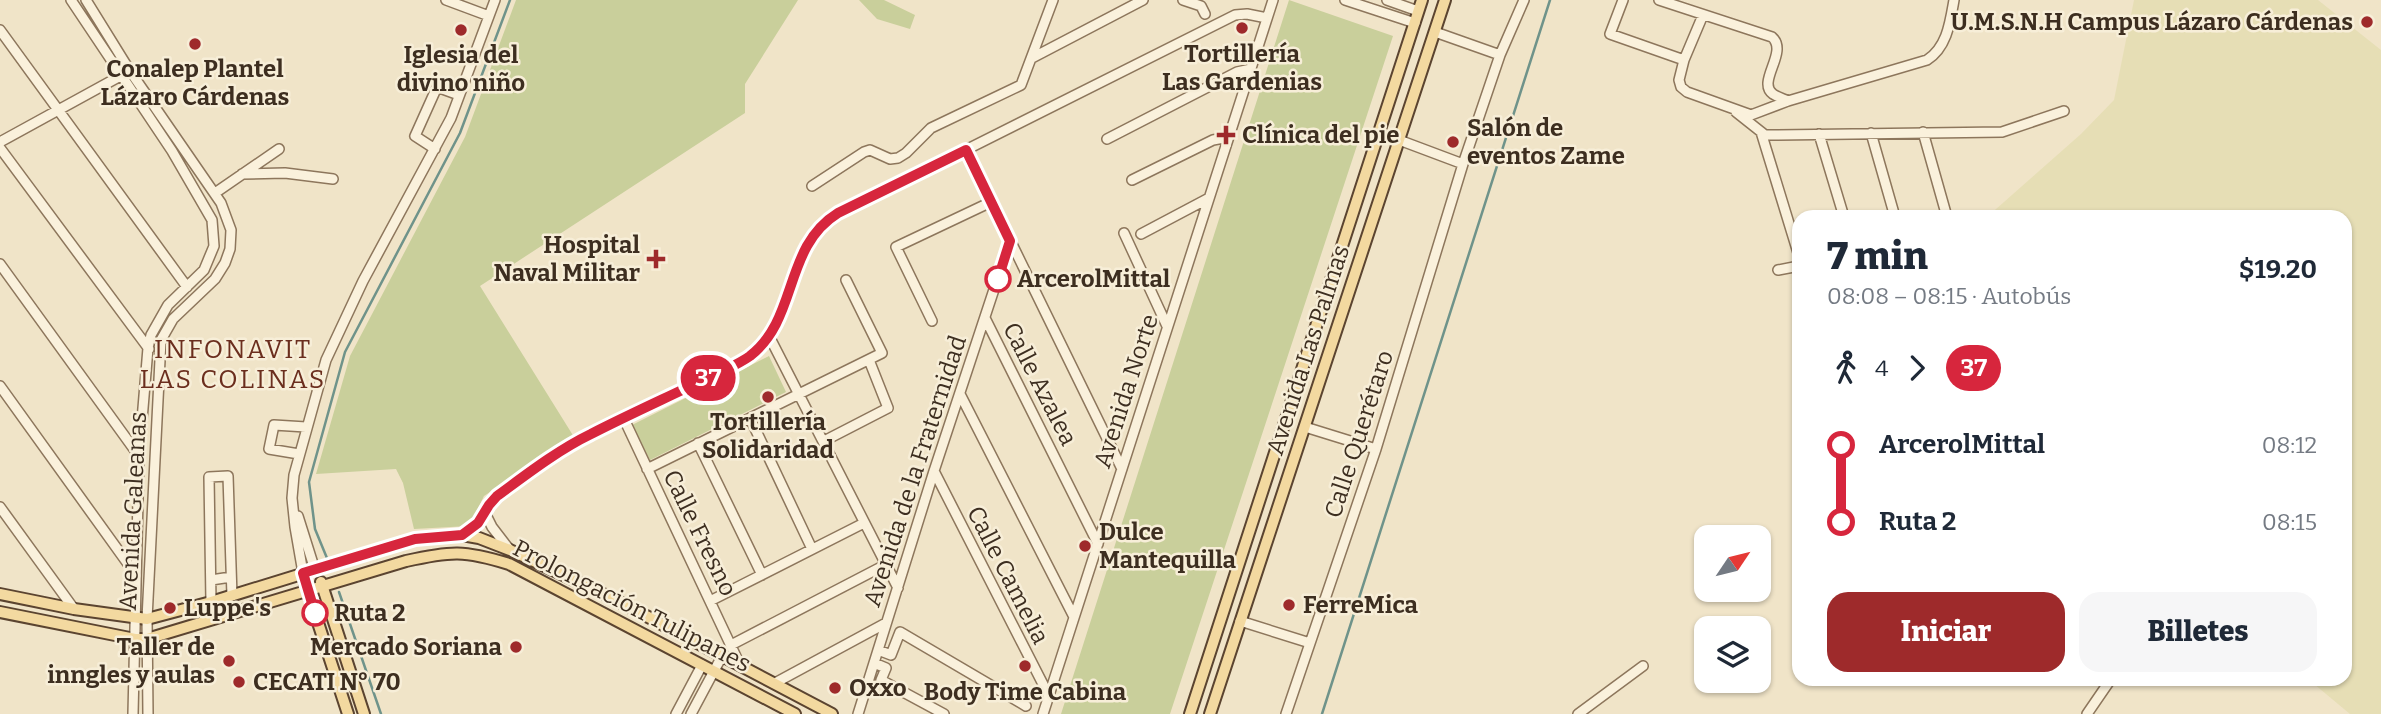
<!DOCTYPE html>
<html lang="es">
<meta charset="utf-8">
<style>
:root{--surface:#fff;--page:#f6f6f7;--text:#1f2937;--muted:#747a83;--accent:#9e2a2b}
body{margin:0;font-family:Bitter,serif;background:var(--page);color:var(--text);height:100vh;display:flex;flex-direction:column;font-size:26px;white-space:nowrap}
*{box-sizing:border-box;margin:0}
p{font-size:23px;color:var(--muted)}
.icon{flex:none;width:38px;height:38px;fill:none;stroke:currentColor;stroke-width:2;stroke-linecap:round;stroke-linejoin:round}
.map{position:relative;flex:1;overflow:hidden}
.drawer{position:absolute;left:1792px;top:210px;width:560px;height:476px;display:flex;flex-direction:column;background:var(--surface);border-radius:21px;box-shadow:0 2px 5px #0004}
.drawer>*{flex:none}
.badge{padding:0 14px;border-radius:23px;font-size:24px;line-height:46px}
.needle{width:46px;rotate:55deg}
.buttons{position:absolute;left:1694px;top:525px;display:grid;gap:14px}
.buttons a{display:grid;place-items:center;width:77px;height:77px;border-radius:14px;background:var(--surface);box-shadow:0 2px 5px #0004;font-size:35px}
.map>.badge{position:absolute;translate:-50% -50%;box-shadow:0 0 0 4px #fff}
.legs{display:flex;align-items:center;gap:10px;height:77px;padding:0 35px;font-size:23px}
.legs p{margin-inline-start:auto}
.headline{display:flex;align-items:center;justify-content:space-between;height:119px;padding:0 35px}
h1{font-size:38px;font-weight:800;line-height:52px}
.cta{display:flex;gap:14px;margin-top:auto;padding:14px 35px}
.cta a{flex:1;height:80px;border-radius:21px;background:var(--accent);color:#fff;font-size:28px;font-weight:800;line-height:80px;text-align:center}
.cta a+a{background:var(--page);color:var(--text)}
ul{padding:0 35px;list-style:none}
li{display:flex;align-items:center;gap:24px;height:77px;font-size:26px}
li i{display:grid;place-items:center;width:10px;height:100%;margin:0 9px;background:currentColor}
li i::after{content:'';width:18px;height:18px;margin:-9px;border:5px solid;border-radius:50%;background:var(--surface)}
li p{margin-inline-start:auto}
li:first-child i{background:linear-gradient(#0000 50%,currentColor 0)}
li:last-child i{background:linear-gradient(currentColor 50%,#0000 0)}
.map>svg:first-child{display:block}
</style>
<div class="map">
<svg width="2381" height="714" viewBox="0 0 2381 714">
<rect width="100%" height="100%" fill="#f0e4c8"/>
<path fill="#e6deb5" d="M2134,0H2318L2381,50V714H2350L2308,679H2345V217H1987L2081,134L2114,100Z"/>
<path fill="#c9cf9b" d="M516,0H798L745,84V113L480,286L574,437L484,496L469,526L414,529L403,483L396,469L316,474L350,356L465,137Z
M859,0H884L915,15L910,29L877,19Z
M1289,0L1393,36L1170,714H1061Z
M769,356L786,392L650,460L632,425Z"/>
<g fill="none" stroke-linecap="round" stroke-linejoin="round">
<path stroke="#6f938a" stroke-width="2.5" d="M329,563L315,529L309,482L345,352L460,133L510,0
M339,592L381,714
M1322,714L1550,0"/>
<defs>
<path id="minor" d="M71,0L172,151L212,220L214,246L204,270L168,305L151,335L148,348L139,456L133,714
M86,0L130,71L221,203L231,230L230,249L225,263L215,279L173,319L161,340L147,619L148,714
M446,0L489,16
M1183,0L1201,6L1205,14
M1345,0L1415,23
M1387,0L1418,11
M1623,0L1610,34L1684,60L1679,80L1681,87L1687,92L1751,115L1788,101L1927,60C1947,47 1950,23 1954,0
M1659,0L1772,37C1789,52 1756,82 1773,94C1777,97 1784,99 1788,101
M0,30L187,287
M1435,32L1500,55
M1032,58L1143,0
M1684,60L1703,15
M1736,112L1765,135H1778L2002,132L2064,111
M1761,132L1799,256
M1923,132L1947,217
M1871,133L1895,217
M1819,134L1844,217
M1107,139L1237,72L1251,69
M0,142L124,74
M0,148L149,349
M435,149L415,136L437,87L459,95
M966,150L1122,469
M1463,164L1500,55L1524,0
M242,174L285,173L333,179
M1132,180L1213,140L1229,137
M812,186L864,152L870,150L890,159L898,158L906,153L931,128L1021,85L1053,0
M215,193L279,149
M1124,233L1167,326
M1141,234L1209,198
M0,264L139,456
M1778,270L1799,266
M985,318L1098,544
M932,321L896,247L991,202
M769,336L898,588
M0,386L136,575
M960,394L1074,617
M750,418L812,549
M624,419L740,665
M1305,427L1376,449
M824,441L888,408L869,360
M698,443L762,575
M299,454L269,449L274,425L306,427
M647,469L882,353L846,280
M934,471L1049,696
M0,507L74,609
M485,513L492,527L509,549
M298,516L315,570
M462,535C481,522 482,509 497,496C527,474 557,451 590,434C627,416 664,399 701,381C720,372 741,364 756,350C797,313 784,257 830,218L1235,15L1247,14L1267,18
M303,573L295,527L292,498L294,475L326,360L363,281L451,118L495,0
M211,580L231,577
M710,601L864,523
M211,602L209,477L228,476L232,596
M1240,621L1310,643
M731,645L885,565
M878,650L891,655L900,632L1026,706
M874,663L886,668L881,680L944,714
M775,683L886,623
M676,714L702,665
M691,714L722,656
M858,714L934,471L1010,241
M1043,714L1273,0
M1286,714L1376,449L1463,164L1399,140
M1578,714L1643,666
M2087,714L2111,679"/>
<path id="major" d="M321,582L364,714
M305,583L348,714
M0,594L74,609L147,619L211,602L415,539L462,535L479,538L510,550L616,600L832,714
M0,612L135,639H147L406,561C451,551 464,550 509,564L795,714
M1190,714L1422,0
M1210,714L1445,0"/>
</defs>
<use href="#minor" stroke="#8d765c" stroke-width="12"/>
<use href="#major" stroke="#5b4430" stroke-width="14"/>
<use href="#minor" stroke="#faf1dc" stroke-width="9"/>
<use href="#major" stroke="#f3d9a0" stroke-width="10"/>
</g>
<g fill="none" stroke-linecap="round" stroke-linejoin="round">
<defs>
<path id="line-1" d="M315,613L303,573L415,539L462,535L478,523L489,505L497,496C527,474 558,450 591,434C628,415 666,398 703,380C718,373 736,366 750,356C799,318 783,247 838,213L966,150L1010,241L998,279"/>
</defs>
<use href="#line-1" stroke="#fff" stroke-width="16"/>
<use href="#line-1" stroke="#d7263d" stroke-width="10"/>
</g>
<g fill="#9e2a2b" stroke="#f7eed8" stroke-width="2.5">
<circle cx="2367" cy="22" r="7"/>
<circle cx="1242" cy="28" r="7"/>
<circle cx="461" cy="30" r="7"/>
<circle cx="195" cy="44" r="7"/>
<path d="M1222.5 124.5h7v7h7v7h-7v7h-7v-7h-7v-7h7z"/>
<circle cx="1453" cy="142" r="7"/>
<path d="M652.5 248.5h7v7h7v7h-7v7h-7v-7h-7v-7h7z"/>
<circle cx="768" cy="397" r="7"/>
<circle cx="1085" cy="546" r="7"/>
<circle cx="1289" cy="605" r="7"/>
<circle cx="170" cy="608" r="7"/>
<circle cx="516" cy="647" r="7"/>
<circle cx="229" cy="661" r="7"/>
<circle cx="1025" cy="666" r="7"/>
<circle cx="239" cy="682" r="7"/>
<circle cx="835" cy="688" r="7"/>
</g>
<g fill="#fff" stroke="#d7263d" stroke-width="3.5">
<circle cx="998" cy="279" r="12"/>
<circle cx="315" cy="613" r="12"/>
</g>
<g text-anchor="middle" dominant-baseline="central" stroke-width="5" stroke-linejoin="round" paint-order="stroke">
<g font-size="24" font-weight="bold" fill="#3d2e20" stroke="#f7eed8" text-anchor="start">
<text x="2353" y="22" text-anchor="end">U.M.S.N.H Campus Lázaro Cárdenas</text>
<text x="1242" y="54" text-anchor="middle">Tortillería<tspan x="1242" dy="28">Las Gardenias</tspan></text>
<text x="461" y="55" text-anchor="middle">Iglesia del<tspan x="461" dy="28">divino niño</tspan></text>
<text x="195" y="69" text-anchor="middle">Conalep Plantel<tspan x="195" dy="28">Lázaro Cárdenas</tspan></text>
<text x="1467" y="128">Salón de<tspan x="1467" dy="28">eventos Zame</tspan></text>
<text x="1242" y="135">Clínica del pie</text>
<text x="640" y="245" text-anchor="end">Hospital<tspan x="640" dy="28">Naval Militar</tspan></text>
<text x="768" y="422" text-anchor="middle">Tortillería<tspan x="768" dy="28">Solidaridad</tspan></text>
<text x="1099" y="532">Dulce<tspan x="1099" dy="28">Mantequilla</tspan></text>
<text x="1303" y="605">FerreMica</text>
<text x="184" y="608">Luppe's</text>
<text x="215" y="647" text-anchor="end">Taller de<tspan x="215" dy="28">inngles y aulas</tspan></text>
<text x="502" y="647" text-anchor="end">Mercado Soriana</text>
<text x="253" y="682">CECATI N° 70</text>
<text x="849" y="688">Oxxo</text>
<text x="1025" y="692" text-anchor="middle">Body Time Cabina</text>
</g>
<g font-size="24" font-weight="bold" fill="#3d2e20" stroke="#f7eed8" text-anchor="start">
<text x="1017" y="279">ArcerolMittal</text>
<text x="334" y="613">Ruta 2</text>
</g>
<g font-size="24" fill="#3d2e20" stroke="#f7eed8">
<text transform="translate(1308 350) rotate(-72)">Avenida Las Palmas</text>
<text transform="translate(1040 384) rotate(63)">Calle Azalea</text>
<text transform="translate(1126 391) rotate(-72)">Avenida Norte</text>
<text transform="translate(1359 434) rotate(-72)">Calle Querétaro</text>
<text transform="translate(915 471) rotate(-72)">Avenida de la Fraternidad</text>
<text transform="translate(133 511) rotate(-87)">Avenida Galeanas</text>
<text transform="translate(700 533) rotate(64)">Calle Fresno</text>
<text transform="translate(1008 575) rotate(63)">Calle Camelia</text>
<text transform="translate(632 606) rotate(27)">Prolongación Tulipanes</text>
</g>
<g font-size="26" letter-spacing="2" fill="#6b2e1e" stroke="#f7eed8">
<text x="233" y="349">INFONAVIT<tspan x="233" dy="30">LAS COLINAS</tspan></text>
</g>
</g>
</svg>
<div class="buttons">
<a><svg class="needle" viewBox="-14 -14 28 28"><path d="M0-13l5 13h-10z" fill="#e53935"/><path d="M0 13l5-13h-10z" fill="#747a83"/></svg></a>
<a><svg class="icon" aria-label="layers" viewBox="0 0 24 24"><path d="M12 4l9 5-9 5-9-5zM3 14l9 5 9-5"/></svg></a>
</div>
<b class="badge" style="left:708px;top:378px;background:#d7263d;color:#fff">37</b>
<section class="drawer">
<div class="headline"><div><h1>7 min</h1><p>08:08 – 08:15 · Autobús</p></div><b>$19.20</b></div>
<div class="legs"><svg class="icon" aria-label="walk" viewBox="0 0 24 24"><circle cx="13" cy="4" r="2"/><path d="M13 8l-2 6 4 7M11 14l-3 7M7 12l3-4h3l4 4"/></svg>4<svg class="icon" aria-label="forward" viewBox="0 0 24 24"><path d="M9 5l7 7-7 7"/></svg><b class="badge" style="background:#d7263d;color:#fff">37</b></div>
<ul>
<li><i style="color:#d7263d"></i><b>ArcerolMittal</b><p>08:12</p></li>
<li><i style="color:#d7263d"></i><b>Ruta 2</b><p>08:15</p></li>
</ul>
<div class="cta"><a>Iniciar</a><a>Billetes</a></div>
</section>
</div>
